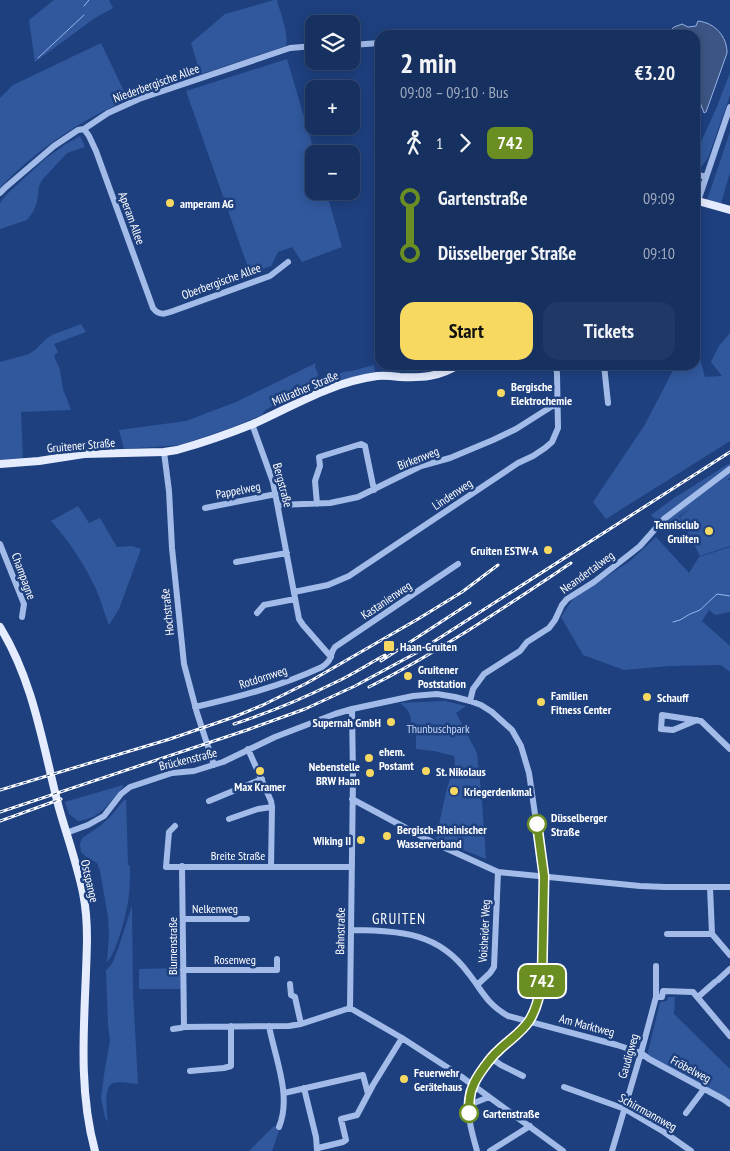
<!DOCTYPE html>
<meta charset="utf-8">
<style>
:root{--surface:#16305f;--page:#1f3865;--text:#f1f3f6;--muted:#9ea9bd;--line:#354b74;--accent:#f7d861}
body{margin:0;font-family:"PT Sans Narrow",sans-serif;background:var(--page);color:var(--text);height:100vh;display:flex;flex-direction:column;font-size:19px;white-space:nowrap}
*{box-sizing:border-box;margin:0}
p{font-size:16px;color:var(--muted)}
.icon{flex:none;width:28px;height:28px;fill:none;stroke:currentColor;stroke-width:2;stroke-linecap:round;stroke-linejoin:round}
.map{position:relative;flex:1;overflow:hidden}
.drawer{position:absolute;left:375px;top:30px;width:325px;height:340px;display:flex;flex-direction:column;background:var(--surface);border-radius:15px;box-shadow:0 2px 12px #0003,0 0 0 1px var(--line)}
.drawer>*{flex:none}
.badge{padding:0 10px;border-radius:8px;font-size:18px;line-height:32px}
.controls{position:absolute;left:305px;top:15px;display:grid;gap:10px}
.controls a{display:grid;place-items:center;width:55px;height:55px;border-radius:10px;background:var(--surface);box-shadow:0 2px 12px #0003,0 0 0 1px var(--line);font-size:25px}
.map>.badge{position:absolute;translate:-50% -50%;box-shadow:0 0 0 2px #fff}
.legs{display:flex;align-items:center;gap:8px;height:55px;padding:0 25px;font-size:16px}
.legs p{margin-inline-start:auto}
.head{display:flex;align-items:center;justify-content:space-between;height:85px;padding:0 25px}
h1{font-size:28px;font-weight:700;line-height:38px}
.action{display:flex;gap:10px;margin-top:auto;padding:10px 25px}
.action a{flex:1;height:58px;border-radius:15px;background:var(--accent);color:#111;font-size:20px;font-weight:700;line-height:58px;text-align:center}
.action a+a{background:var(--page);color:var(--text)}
ul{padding:0 25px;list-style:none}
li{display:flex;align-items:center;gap:18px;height:55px;font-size:19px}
li i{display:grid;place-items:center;width:8px;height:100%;margin:0 6px;background:currentColor}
li i::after{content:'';width:12px;height:12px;margin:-6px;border:4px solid;border-radius:50%;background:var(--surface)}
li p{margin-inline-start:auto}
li:first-child i{background:linear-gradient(#0000 50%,currentColor 0)}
li:last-child i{background:linear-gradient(currentColor 50%,#0000 0)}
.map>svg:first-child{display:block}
</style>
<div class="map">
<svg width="730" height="1151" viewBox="0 0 730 1151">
<rect width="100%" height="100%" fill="#1e407f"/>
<path fill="#31589d" d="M54,0H109L113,8L95,18L35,62L29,20Z
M274,0H277C280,12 289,34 286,46L141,94C90,114 37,148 0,188V98L13,85L101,43L124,91L198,66L191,43L225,14Z
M287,59L315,154H314V191H326L342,247L302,262L292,247L278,252L271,266L250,273L186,91Z
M730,73V95L708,158L701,167L695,166V153L701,150V142L716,109Z
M730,132V172L721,204L707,200Z
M80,136L85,147L67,153L42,180L39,186L37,202L33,212L27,220L0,229V203L6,195L45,159L66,144Z
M81,324L86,332L54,344L58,352L54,356L60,370L63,389L71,410L21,412L23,460L0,461V362L29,354L35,350L46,339L52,335Z
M730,333V441L606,519L593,502L644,426L676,365H695V345H696L705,377L722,376L711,362L719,346Z
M316,363L315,367L318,374L316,383L328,379L343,372L352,371L374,365L375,372L339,381L306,393L303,392L293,396V400L290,401L287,399L265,410L262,415L233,427L180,445L124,449L119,430L186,421L236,402Z
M730,463V478L727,480H730V546L700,556L680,517L691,508L679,516L683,525L667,532L651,515L674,498Z
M78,506L89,523L100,518L117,547L131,546L141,549L119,609L109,625C104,612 100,597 94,585C83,562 68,540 51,521Z
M656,537L689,573L699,557L730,547V612L715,615L709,610L702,621L730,646V672L721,665L670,666L624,670L583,655L561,617L573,599L630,561Z
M445,701L466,706L456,713L477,753L482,801L486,859L436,839L446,792L455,762L454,756L434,751L416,749V735L410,733C411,719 413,713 400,703Z
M123,785V787C108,803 102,818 78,821L69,814L65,802Z
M124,800H126L128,865L130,866C130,875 130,885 129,894C128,908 117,953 107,962L109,935L108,917L100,871L97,863L85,856L81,852L80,844L82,838L100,826L110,817Z
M132,906L133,992L138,1084C131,1083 120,1081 113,1083C103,1087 107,1113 108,1122L105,1117L101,1098L104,1075L110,1040L108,1025L106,970L112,964L118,949Z
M181,968V989H139V969Z
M668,997H675L674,1014L730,1069V1101L647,1056L660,1002L667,1001Z
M274,1126L280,1128L272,1151H249Z"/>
<path fill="#3c5584" stroke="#95b5ea" d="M698,21C715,23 727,36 727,53L706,112L704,113L695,89V35H675L672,29L674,27L682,24L688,27L696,26Z"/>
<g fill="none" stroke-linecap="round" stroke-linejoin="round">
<path stroke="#95b5ea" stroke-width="1" d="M84,6L89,0
M38,58L84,15
M673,622L680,620L690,614L700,610L717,594L730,596"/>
<path stroke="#a2bbe8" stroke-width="6" d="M351,45L380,43
M84,129L89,136L96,151L153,308C159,316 165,314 173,311L270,276L288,262
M695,174L706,177
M0,193L6,187L54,146L78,130L84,129L108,113L139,99L290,48L314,46
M698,201L730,107
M604,365L608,403
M252,424L273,482L299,619L303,625L331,657
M164,452L169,491L172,548L184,664L197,713L214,765
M317,504L315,481L320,466L319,457L361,444L365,446L374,490
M278,505L330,503L358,497L421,466L450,458L493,440L516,429L557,403
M205,508L276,494
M0,544L24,604L22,617
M236,562L287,553
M294,592L328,585L349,576L518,463L533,456L545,448L552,442L558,428L557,374L556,365
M257,613L264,605L295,599
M470,701L473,689L484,674L520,651L527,642L549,628L555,620L562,605L567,599L594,582L630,554L640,546L664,519L730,469
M195,707C239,697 281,686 322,667C334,659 328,656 335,647L458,564
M352,709L353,777L350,1008L402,1038L459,1075L563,1151
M697,720L673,730L661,729L662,715L701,721L730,749
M248,749L271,801L272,807L271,867
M352,799L432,842L498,872L640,886L665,887H730
M209,801L262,779
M229,819L258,809L272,807
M175,826L169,832L166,867H352
M66,833L88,825L104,816L121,794L130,787L172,773L194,771L223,762L275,737L335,714L352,709L413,696L437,694L455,697L470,701L481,705L492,712L512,730L521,746L529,773L544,876L542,980C540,994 537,1008 529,1020C522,1032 509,1040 499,1049C483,1063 470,1085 469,1106C468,1121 473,1136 477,1151
M182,866L184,1027
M710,887L712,934L730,955
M183,919H247
M351,930C399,931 438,931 469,974C483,992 487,1004 508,1016L617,1045L641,1053L649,1059L723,1099L730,1104
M667,934H712
M183,970H277V959
M718,980L730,969
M290,984L291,995L295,997L301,1024
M477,985L490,973L494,967L498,872
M656,997H662L663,991L693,992L730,1036
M698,997L715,982
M269,1026C275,1058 292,1096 279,1127
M173,1029L180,1028L184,1027L289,1026L301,1024L350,1008
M491,1058L501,1065L523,1076
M190,1071L224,1068L231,1066V1026
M564,1087L625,1109L664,1132L691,1151
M304,1088L316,1137L317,1150
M284,1093L363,1075L368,1094
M469,1105L489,1097
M686,1113L704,1089
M318,1148L343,1142L346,1140L341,1119L357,1115L373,1085L402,1038
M490,1151L530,1126
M612,1151L641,1053L656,997V966"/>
<path stroke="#e4ecfe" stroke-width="8" d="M695,211L698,201L730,210
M0,464L39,461L84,454L164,452L177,450C202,443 228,434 253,424C293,406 332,382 377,376C384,375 392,376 400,377C421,378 440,377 458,365
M0,627C34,682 43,747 59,808C67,836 77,864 83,893C86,908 87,923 87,939C86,1009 76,1082 95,1151"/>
<defs>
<path id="rail" d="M381,661L470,603
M369,687C439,652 505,607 571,563
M234,724C268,713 302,699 334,683C352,675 368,664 385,655
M0,790L170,739L234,717L263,705L307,683L418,619L462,592L498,565
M0,812L247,730L305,709L355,686L416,653L730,452
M0,821L61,799"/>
</defs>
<use href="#rail" stroke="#fff" stroke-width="3"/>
<use href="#rail" stroke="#1e407f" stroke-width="1" stroke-dasharray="4" stroke-linecap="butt"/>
</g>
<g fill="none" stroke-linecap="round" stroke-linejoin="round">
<defs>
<path id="line-1" d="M469,1113C469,1104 469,1094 473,1086C476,1077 491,1057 498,1051C508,1041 521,1033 529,1021C537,1009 540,994 542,980L544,876L537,824"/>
</defs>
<use href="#line-1" stroke="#fff" stroke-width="11"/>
<use href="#line-1" stroke="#6b8e23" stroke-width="8"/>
</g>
<g fill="#f7d861" stroke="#1e407f" stroke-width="2">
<circle cx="170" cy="203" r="5"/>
<circle cx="501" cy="393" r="5"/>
<circle cx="709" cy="531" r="5"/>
<circle cx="548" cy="550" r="5"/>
<rect x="383" y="640" width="12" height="12" rx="2.5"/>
<circle cx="408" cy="676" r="5"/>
<circle cx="647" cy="697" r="5"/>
<circle cx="541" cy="702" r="5"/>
<circle cx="391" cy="722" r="5"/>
<circle cx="369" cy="758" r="5"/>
<circle cx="260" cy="771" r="5"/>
<circle cx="426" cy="771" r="5"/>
<circle cx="370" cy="773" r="5"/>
<circle cx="454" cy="791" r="5"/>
<circle cx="387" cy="836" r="5"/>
<circle cx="361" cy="840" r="5"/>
<circle cx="404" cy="1079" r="5"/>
</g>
<g fill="#fff" stroke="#6b8e23" stroke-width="2.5">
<circle cx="537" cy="824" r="9"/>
<circle cx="469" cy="1113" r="9"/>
</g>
<g text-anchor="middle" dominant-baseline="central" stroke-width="5" stroke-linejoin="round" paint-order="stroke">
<g font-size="12" fill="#fff" stroke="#1e407f">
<text transform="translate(156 83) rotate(-20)">Niederbergische Allee</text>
<text transform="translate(132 218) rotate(70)">Aperam Allee</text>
<text transform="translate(221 281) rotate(-20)">Oberbergische Allee</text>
<text transform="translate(305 388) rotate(-23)">Millrather Straße</text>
<text transform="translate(81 445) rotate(-5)">Gruitener Straße</text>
<text transform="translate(418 458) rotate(-21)">Birkenweg</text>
<text transform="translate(283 485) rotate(75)">Bergstraße</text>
<text transform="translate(238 490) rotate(-11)">Pappelweg</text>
<text transform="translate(452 494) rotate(-34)">Lindenweg</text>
<text transform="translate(587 572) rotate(-36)">Neandertalweg</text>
<text transform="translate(24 576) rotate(70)">Champagne</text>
<text transform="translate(386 600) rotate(-34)">Kastanienweg</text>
<text transform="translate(167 612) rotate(-96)">Hochstraße</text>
<text transform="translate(263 677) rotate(-18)">Rotdornweg</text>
<text transform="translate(188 759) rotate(-14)">Brückenstraße</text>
<text x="238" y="855">Breite Straße</text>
<text transform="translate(90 881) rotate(77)">Ostspange</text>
<text x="215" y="908">Nelkenweg</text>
<text transform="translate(340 931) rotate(-89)">Bahnstraße</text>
<text transform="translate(484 931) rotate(-87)">Voisheider Weg</text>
<text transform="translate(172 946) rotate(-90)">Blumenstraße</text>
<text x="235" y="959">Rosenweg</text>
<text transform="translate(587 1025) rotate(15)">Am Marktweg</text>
<text transform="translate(628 1056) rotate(-74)">Gaudigweg</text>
<text transform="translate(691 1069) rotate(28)">Fröbelweg</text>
<text transform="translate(648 1112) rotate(29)">Schirrmannweg</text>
</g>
<g font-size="12" font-weight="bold" fill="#fff" stroke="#1e407f" text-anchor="start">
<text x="180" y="203">amperam AG</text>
<text x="511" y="386">Bergische<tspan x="511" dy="14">Elektrochemie</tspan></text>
<text x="699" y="524" text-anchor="end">Tennisclub<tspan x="699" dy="14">Gruiten</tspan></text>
<text x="538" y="550" text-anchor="end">Gruiten ESTW-A</text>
<text x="400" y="646">Haan-Gruiten</text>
<text x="418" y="669">Gruitener<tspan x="418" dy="14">Poststation</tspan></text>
<text x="551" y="695">Familien<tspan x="551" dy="14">Fitness Center</tspan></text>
<text x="657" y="697">Schauff</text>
<text x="381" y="722" text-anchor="end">Supernah GmbH</text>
<text x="379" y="751">ehem.<tspan x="379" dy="14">Postamt</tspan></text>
<text x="360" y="766" text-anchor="end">Nebenstelle<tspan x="360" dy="14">BRW Haan</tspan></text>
<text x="436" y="771">St. Nikolaus</text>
<text x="260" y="786" text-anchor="middle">Max Kramer</text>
<text x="464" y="791">Kriegerdenkmal</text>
<text x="397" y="829">Bergisch-Rheinischer<tspan x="397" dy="14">Wasserverband</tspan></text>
<text x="351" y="840" text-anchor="end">Wiking II</text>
<text x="414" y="1072">Feuerwehr<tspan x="414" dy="14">Gerätehaus</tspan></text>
</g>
<g font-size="12" fill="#c6d7f6" stroke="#1e407f">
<text x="438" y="728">Thunbuschpark</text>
</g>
<g font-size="12" font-weight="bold" fill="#fff" stroke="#1e407f" text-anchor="start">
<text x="551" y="817">Düsselberger<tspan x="551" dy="14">Straße</tspan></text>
<text x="483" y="1113">Gartenstraße</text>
</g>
<g font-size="15" letter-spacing="1" fill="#fff" stroke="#1e407f">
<text x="399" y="918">GRUITEN</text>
</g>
</g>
</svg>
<div class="controls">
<a><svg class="icon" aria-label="layers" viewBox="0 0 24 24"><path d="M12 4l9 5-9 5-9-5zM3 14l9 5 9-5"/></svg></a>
<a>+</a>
<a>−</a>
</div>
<b class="badge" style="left:542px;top:981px;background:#6b8e23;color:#fff">742</b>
<section class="drawer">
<div class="head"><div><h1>2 min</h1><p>09:08 – 09:10 · Bus</p></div><b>€3.20</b></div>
<div class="legs"><svg class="icon" aria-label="walk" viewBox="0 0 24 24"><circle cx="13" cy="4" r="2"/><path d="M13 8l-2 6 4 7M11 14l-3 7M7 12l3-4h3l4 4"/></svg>1<svg class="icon" aria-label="forward" viewBox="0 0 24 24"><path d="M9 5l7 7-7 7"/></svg><b class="badge" style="background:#6b8e23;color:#fff">742</b></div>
<ul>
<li><i style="color:#6b8e23"></i><b>Gartenstraße</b><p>09:09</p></li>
<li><i style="color:#6b8e23"></i><b>Düsselberger Straße</b><p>09:10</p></li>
</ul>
<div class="action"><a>Start</a><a>Tickets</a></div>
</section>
</div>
